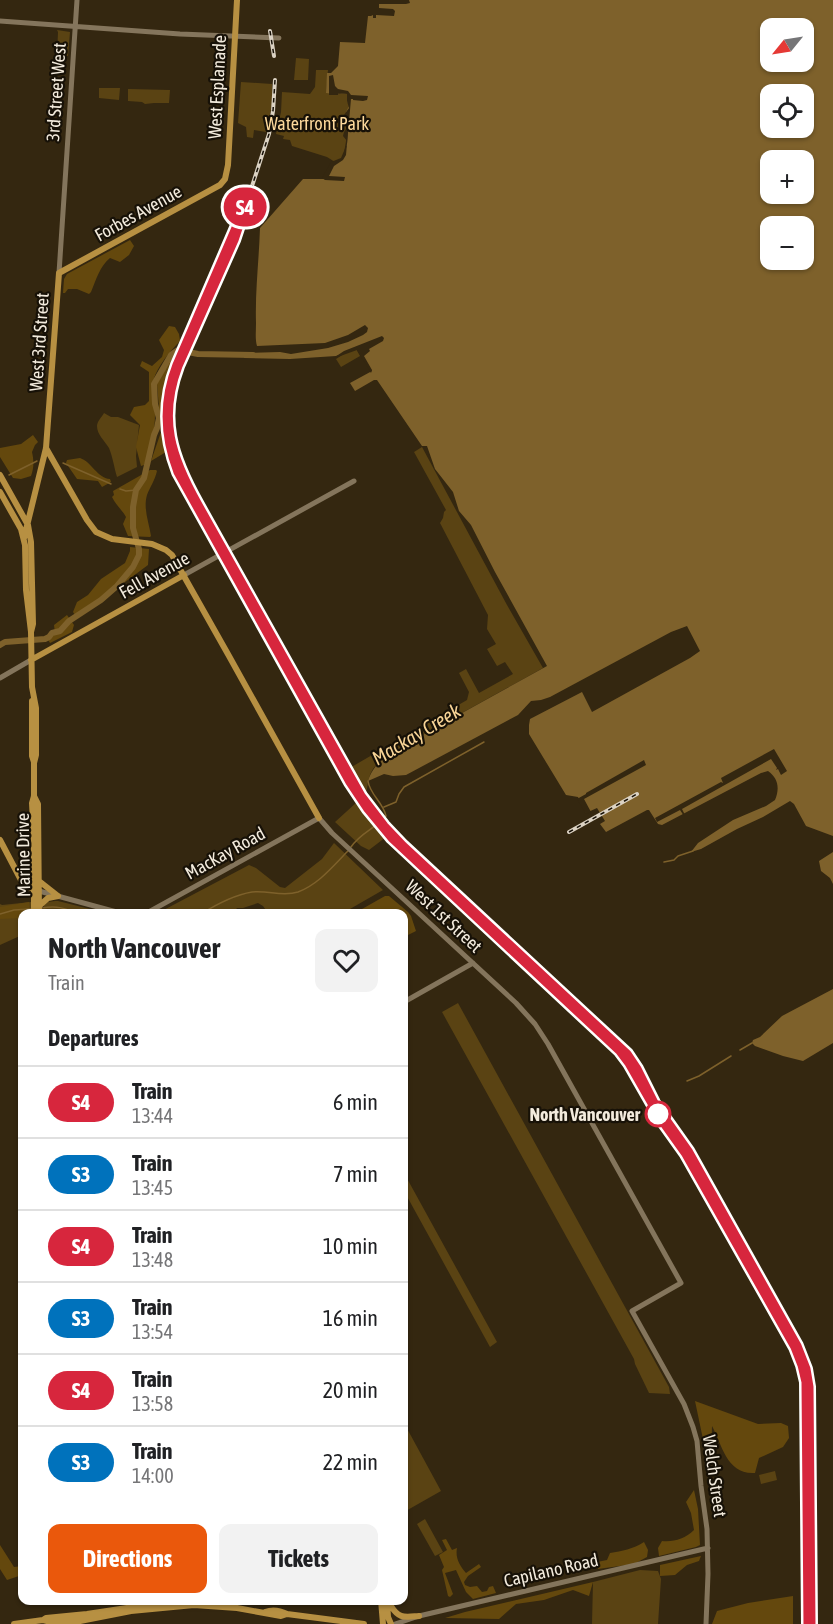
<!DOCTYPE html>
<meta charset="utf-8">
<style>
:root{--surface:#fff;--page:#f2f2f2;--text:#202124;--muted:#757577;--line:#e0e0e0;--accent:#ea580c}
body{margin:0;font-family:"Asap Condensed",sans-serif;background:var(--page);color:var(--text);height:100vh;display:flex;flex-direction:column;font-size:22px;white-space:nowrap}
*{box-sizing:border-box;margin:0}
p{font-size:20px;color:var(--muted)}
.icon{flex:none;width:33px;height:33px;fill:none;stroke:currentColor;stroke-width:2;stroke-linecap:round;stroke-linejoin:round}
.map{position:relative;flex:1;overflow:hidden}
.drawer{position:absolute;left:18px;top:909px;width:390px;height:696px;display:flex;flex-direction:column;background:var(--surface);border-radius:12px;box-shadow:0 2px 4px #0004}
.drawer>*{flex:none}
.badge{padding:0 12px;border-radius:20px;font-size:21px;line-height:39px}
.needle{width:39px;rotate:240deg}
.tools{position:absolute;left:760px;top:18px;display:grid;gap:12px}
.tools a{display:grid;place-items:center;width:54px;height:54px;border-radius:12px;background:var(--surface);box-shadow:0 2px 4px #0004;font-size:30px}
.map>.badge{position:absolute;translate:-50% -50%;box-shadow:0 0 0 3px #fff}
h2{padding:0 30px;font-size:22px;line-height:54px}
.round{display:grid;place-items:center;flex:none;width:63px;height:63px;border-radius:12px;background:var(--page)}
.overview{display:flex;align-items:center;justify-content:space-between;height:102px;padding:0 30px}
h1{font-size:28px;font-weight:700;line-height:45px}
.cta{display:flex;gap:12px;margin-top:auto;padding:12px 30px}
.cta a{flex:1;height:69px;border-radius:12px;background:var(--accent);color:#fff;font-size:24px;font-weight:700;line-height:69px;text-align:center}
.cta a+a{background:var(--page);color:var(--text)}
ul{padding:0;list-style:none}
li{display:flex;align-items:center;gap:18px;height:72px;padding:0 30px;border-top:2px solid var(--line)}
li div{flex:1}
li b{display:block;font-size:22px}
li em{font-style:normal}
li .badge{min-width:66px;font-weight:700;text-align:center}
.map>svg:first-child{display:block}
</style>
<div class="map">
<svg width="833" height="1624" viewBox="0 0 833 1624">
<rect width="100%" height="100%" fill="#342710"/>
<path fill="#5a4313" d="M57,30L70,32L68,56L57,55L58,32Z
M296,58L309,59L308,80H294Z
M316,70H328L326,93L347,94V101L349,106C346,114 348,119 348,126C347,137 345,147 343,158L335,162L327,157L292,146L290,140L283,139L284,136L276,134L281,112L282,92L310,94L315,87Z
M241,82L272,84V105L266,132L254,130L253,138L247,137L246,127L238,123Z
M99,88H120L119,100L99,98Z
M128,89L170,90L169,103H154L145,104L142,102L128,101Z
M355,347L360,356L341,367L336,359Z
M104,413L111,417H118L139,425L136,456L137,467L117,477C114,467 113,458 109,448C105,441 97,435 97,426C97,421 102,417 104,413Z
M422,447L507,605L543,668L388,754C380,761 372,767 369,778C367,785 368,791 363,797L348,769L467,700L469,692L459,673L466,669L479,693L513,674L505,662L497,666L487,649L496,644L487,629L488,615L440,523L443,518L444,512L446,510L414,452Z
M357,802L386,837L369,850L361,846L335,822Z
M334,843L383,890L343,913H302L298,910L294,909L280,913H268L263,906L258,903L243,908H237L233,913H158L249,865L256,868L280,887L285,888L322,859Z
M55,901H58L106,913H43L44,905L48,902Z
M31,902L32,913L22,914V935L0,945V904L2,905Z
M458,1003L669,1387L670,1394L649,1393L635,1364L634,1359L442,1012Z
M404,1173L497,1342L490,1347L404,1191Z
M404,1423L441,1491L404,1512Z
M775,1471L777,1480L761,1484L759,1475Z
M425,1519L443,1552L435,1556L417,1524Z
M640,1570L658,1571L661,1579L658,1624H592L593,1582Z"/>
<path fill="#64480d" d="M130,240L134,246L129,255L120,262L110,258C100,266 96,280 91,292L89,294L77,289H68L65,293H63L64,279L67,274Z
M169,326L175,327L179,334L180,341C169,353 158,365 153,381C150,391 155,403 155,414C155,431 151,450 144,465L141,466L136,447L140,425L130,415L134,407L145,405L149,401V372L140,366L142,361L152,366L162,357L164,350L159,340Z
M177,353C174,362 170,371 167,380C161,404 162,428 166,452L151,461L161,432L157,384L171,358Z
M33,435L38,442L35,445L32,452C34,461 34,468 31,476L21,479L13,478L0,457V448L21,444Z
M80,458C92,462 97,478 110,479L111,482L102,487L98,481L77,479L66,463L67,460Z
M150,470H156L157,471C155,480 150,487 147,495C143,509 149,522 151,536L150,537L128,536L123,524L126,517C122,510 116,505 112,497L114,495L113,491Z
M130,547L149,549L148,565L77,618L73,612L77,602L88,595L101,579L125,563L130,551Z
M67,615L74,625L72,632L50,643L47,638L55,633L54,625Z
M385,896H389L408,912L411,916L416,931L404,937V914L355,913Z
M29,902L30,913L22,914L21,918L0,919V907Z
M695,1401L758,1424L781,1423L788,1426L789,1438L783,1447L759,1458L755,1473C727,1475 722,1445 712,1426L711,1462L704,1444Z
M694,1490L698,1509L700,1545L696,1547L659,1556L658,1548L662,1541C674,1542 685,1539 694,1530L691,1513L686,1502Z
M446,1539L452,1550L457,1548C455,1558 460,1566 466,1573L479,1564L481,1567L468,1576L464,1582L465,1585L470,1587L477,1586L482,1592L487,1591L489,1587L493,1586L496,1593L473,1599L466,1592L456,1570L445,1573L453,1594L450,1597L448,1596L442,1570L444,1567L439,1555L447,1550L442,1540Z
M644,1542L648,1550L647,1557L634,1564L598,1569L597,1562L607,1560L610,1553C622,1551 633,1549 644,1542Z
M0,1545L14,1567L22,1566V1575L7,1580L0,1569Z
M701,1556L699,1561L687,1565L675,1575L660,1576V1565Z
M593,1582L589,1596L573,1590L544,1600L516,1604L499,1619L445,1618L465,1612Z
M793,1596V1624H712L717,1611L748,1603Z"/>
<path fill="#7e612b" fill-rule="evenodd" d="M409,0H833V836L806,826L794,804L790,801L763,817L737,829L701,849L691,852L698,843L733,820L766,806L775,800C780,788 778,778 768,771L761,773L662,825L658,824L649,810H647L606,832L600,824L605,821L597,808L586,813L578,797L566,795L529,734V725L530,719L582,692L592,712L690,658L700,651L687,626L671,632L550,697L541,700L531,701L518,715L406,775L393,776L384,774L368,781C372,769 378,763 388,754L547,666L495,572L471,525L459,511L453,492L435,469L427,446H422L377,380H374L355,391L350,383L372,371L357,348L336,356L290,359L244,358L245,354L248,353L280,352L291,354L328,348L348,342L363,335L367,332L368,328L365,325L348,335L325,343L257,346C255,339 256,331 256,323C255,291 259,260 260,228L303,179H324L332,163L341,159L344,156L347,144L348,126L346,112L349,106L347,101V94L339,93L338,95L326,93L327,73H331L338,66L340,42L365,43L368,16H371L373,15V18H376V15L394,16L395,11L393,9L379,8V4H406L410,3ZM771,28H804V62H771ZM771,94H804V128H771ZM771,160H804V194H771ZM771,226H804V260H771Z
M833,852V884L830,878L821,871L819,861Z
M833,989V1043L803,1061L783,1056L755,1046L752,1043L753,1040L760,1037L782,1016Z"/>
<path fill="#342710" d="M333,75L335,86L338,89L348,91L351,95L368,96L367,100L363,101L353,100V99H351L346,155L343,160L334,166L329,176L345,177L344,181L325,180L322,178L331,162L341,158L347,144V141L343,136L344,132L348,126L344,115L349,108L347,101V94L339,93L338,95H329V76Z
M382,336L384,338L383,341L369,349L370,351L364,356L372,370L371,373L357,350L332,359L344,351Z
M774,749L787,771L781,775L778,769L776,770L777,768L771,759L682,809L685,815L684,816L680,810L657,822L655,818L721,782L723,783L721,778Z
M644,760L646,765L584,799L591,812L586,814L577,799L586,794V793Z"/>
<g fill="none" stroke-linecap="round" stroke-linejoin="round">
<path stroke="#7e612b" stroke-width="1.5" d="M63,463L111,484
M9,475L37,461
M120,489L126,491L136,490
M384,807L396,802L399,794L404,787L484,742
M351,847C360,833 376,828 386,816C383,802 370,795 368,781
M664,862L674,860L678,856L693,851
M42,908C55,906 65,907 77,914
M0,914L14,910L31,909
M201,914C217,904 234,895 252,892C268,890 282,897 298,892C319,884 333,866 348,851
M740,1050L752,1043
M687,1081L699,1076L731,1056"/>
<path stroke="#7e612b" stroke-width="6" d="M0,645L5,642L45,639L49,637L52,633L60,631L69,621L101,600L117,586L133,567L139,555V549L133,528V507L136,490L144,478L154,435L157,428L159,418L155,404L154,384L171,355L178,350L198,354L253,355"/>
<path stroke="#84755c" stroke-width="5" d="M0,21L180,34L279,38
M59,273L77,0
M184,575L354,481
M0,678L31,660
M39,891L124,914
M145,914L319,818L332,833L516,1003L535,1024L548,1044L681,1283L632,1311L684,1404L693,1427L697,1441L701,1486L707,1529L708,1574L706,1624
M404,1002L473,963
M395,1624L419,1616L708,1548"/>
<path stroke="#b79042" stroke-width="6" d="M46,448L87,520L96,532L112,539L152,544L166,550L172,555L229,656L319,818
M0,475L28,525L31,542L33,624L31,632
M0,492L21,529L25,545L26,590L31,632L32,687L36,708V755L34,763V796L32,803L34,840V914
M24,538L46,448L59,273L220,185L225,179L228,165L237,0
M31,660L184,575
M32,701V756L34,762
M34,796L38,804L39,914
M0,840L21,880L27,886L38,891
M39,881L58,896
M39,906L48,898L58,896
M208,1600L222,1604L225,1607
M381,1600L383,1624
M387,1600L388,1617L391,1624
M391,1606C399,1619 404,1617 419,1616
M265,1612C273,1609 279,1610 287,1614L364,1624
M43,1620L47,1621H80L131,1611L194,1605L237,1608L281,1616L287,1614
M14,1624L43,1620L46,1618L87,1614L180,1600"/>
<defs>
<path id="rail" d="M270,31L274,56
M275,80L273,111L269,134L239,226L178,366C168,393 165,422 173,451C182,487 210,528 229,561C268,631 307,702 347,772C362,800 381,824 403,846L627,1054L637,1069L654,1103L688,1151L797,1346L806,1369L809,1387L811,1624
M569,832L637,794"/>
</defs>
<use href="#rail" stroke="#dbd2c3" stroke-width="4"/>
<use href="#rail" stroke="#171107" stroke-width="1.5" stroke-dasharray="4.5" stroke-linecap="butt"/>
</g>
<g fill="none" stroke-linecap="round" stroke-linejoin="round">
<defs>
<path id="line" d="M808,1624L806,1382L802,1365L795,1347L686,1154L661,1119L629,1063L620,1051L392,838L368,809L350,782L178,472C164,436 163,401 177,365L245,207L234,240L178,366C158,419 171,457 198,505L361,796L384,826L403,846L627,1054L637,1069L654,1103L688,1151L797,1346L806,1369L809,1387L811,1624"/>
</defs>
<use href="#line" stroke="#fff" stroke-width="14"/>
<use href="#line" stroke="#d7263d" stroke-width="9"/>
</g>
<circle fill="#fff" stroke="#d7263d" stroke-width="3" cx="658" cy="1114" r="12"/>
<g text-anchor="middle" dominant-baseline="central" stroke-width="4.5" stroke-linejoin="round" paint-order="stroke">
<g font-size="18" fill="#f3ebdd" stroke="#171107">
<text transform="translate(217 87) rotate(-87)">West Esplanade</text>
<text transform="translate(56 92) rotate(-86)">3rd Street West</text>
<text transform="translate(138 213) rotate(-29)">Forbes Avenue</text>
<text transform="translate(39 342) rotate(-86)">West 3rd Street</text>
<text transform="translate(154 575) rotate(-29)">Fell Avenue</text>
<text transform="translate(225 853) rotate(-29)">MacKay Road</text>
<text transform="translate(23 855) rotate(-91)">Marine Drive</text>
<text transform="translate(444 916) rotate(43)">West 1st Street</text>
<text transform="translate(715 1476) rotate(82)">Welch Street</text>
<text transform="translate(551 1570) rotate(-13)">Capilano Road</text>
</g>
<g font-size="18" fill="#fdd99b" stroke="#171107">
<text x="317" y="123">Waterfront Park</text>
</g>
<g font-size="18" font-weight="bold" fill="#f3ebdd" stroke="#171107" text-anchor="end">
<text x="640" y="1114">North Vancouver</text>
</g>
<g font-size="20" font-style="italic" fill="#f8d496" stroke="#171107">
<text transform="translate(416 734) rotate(-31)">Mackay Creek</text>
</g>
</g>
</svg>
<div class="tools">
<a><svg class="needle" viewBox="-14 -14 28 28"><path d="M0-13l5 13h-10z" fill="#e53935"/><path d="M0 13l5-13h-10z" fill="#757577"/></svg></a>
<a><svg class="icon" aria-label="locate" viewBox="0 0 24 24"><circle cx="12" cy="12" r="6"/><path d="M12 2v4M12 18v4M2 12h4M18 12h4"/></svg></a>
<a>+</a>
<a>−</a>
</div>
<b class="badge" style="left:245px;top:207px;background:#d7263d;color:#fff">S4</b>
<section class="drawer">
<div class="overview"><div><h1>North Vancouver</h1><p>Train</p></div><a class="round"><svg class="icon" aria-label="heart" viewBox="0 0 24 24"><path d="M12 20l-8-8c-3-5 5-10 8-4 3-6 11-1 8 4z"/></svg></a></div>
<h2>Departures</h2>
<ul>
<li><span class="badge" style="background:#d7263d;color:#fff">S4</span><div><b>Train</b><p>13:44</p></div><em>6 min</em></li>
<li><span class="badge" style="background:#0072bc;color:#fff">S3</span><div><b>Train</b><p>13:45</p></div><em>7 min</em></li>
<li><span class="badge" style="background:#d7263d;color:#fff">S4</span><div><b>Train</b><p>13:48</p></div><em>10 min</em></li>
<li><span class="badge" style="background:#0072bc;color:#fff">S3</span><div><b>Train</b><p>13:54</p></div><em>16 min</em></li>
<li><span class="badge" style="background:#d7263d;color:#fff">S4</span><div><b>Train</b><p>13:58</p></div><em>20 min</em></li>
<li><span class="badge" style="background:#0072bc;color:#fff">S3</span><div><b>Train</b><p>14:00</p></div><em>22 min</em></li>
</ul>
<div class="cta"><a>Directions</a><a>Tickets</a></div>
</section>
</div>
